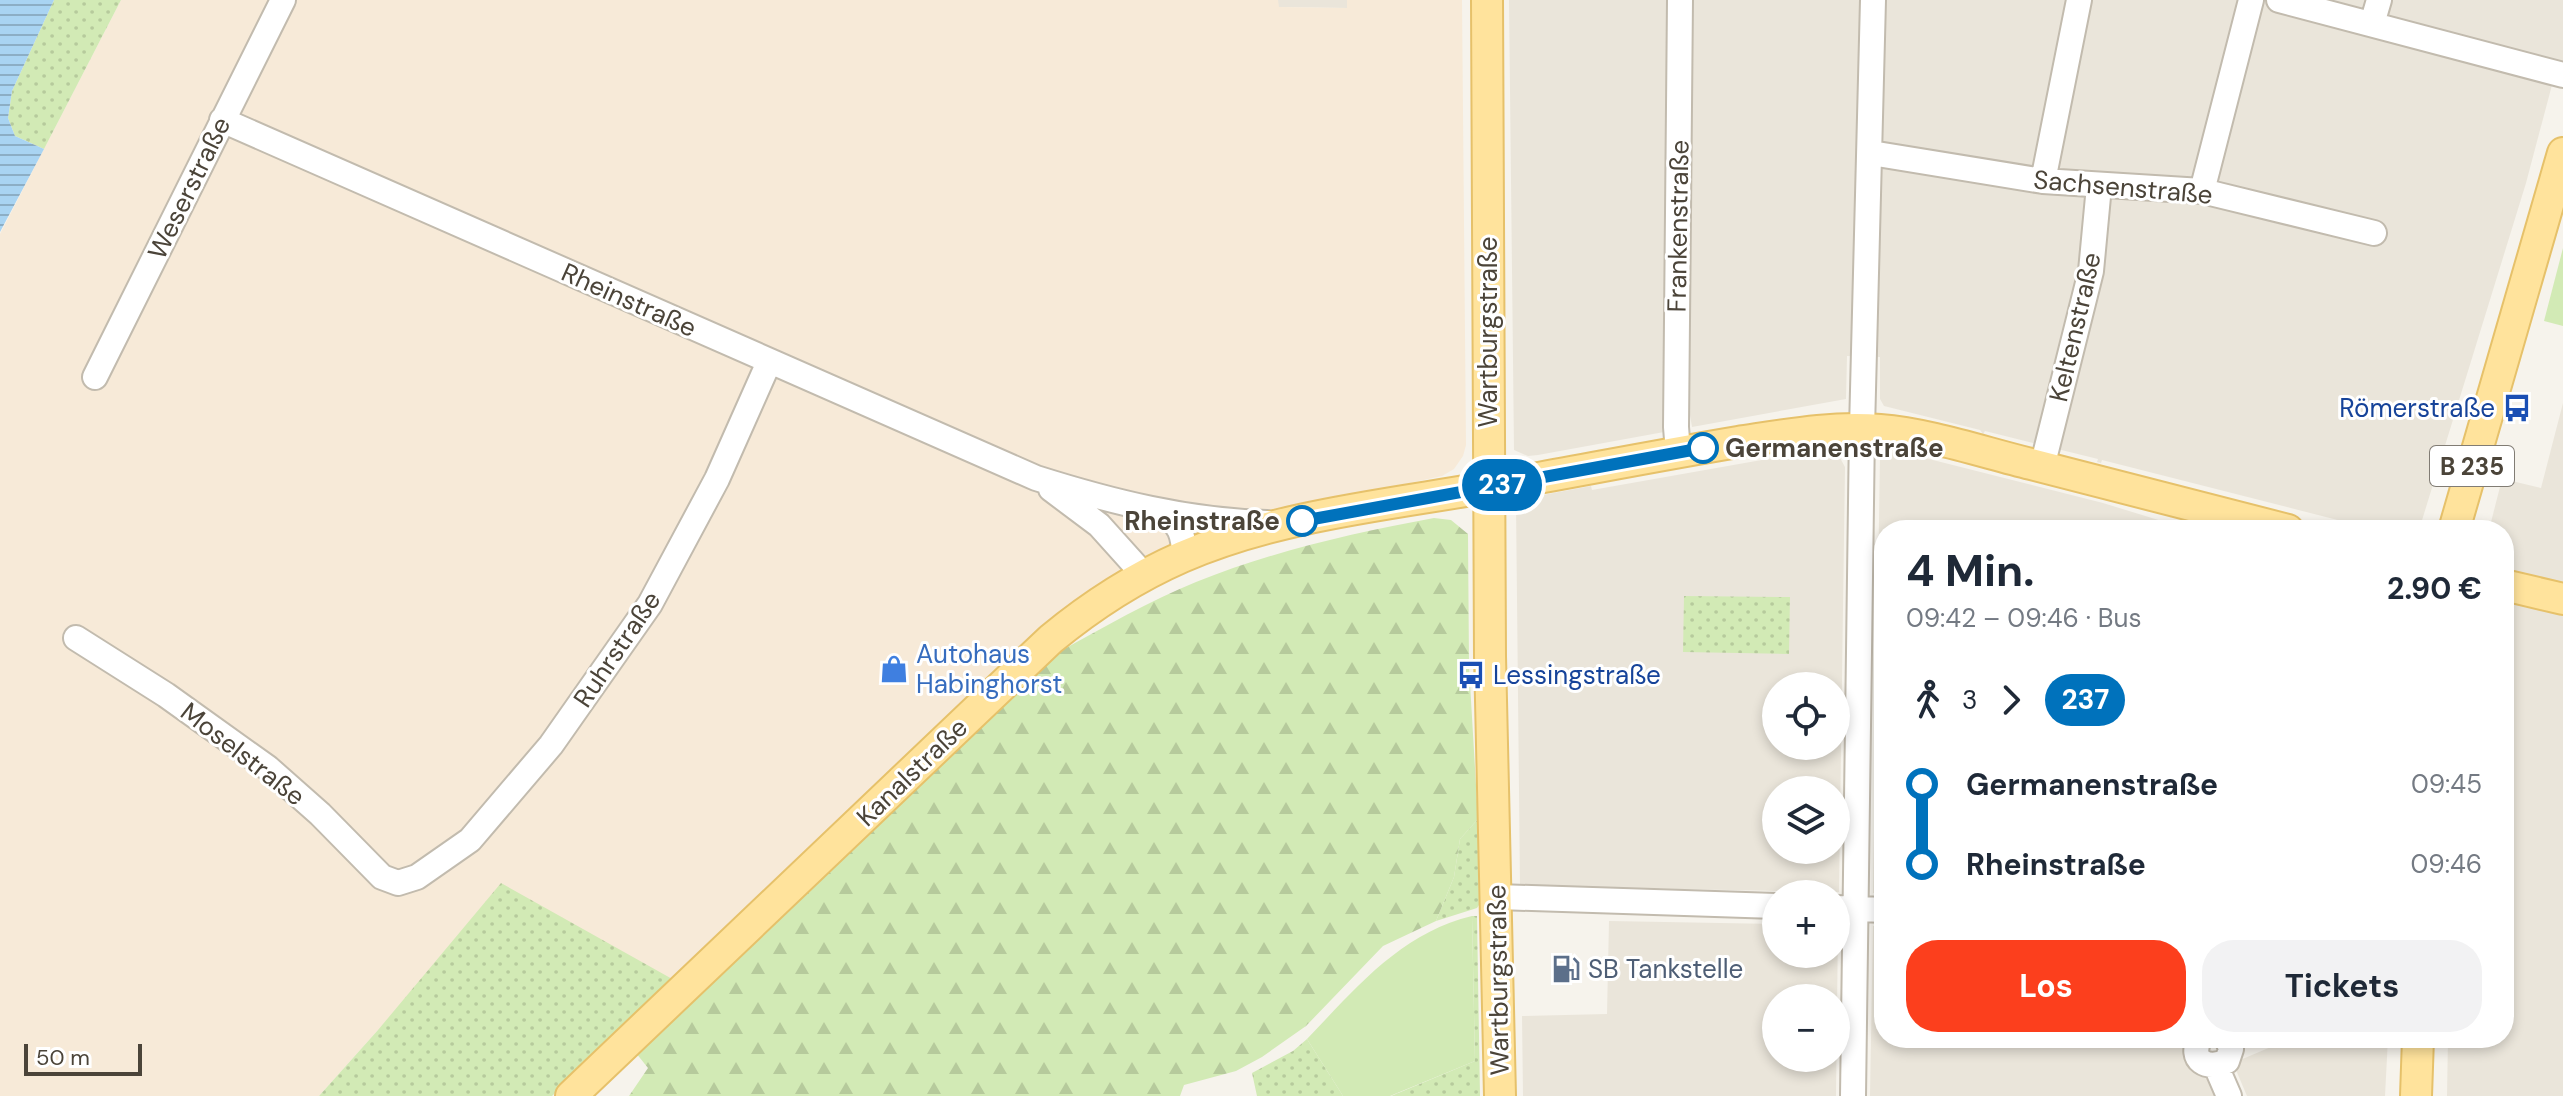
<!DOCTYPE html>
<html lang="de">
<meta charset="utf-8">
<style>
:root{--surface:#fff;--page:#f2f2f3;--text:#1f2937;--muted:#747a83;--accent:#fc3f1d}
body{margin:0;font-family:"DM Sans",sans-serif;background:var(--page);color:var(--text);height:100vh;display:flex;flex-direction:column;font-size:30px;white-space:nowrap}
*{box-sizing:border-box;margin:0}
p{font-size:26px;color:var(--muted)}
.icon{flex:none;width:44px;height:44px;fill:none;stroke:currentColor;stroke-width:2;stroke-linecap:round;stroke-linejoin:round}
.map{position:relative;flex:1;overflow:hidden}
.panel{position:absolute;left:1874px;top:520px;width:640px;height:528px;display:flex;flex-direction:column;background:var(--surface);border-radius:32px;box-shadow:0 4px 12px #0003}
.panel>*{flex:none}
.badge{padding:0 16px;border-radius:26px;font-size:28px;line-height:52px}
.controls{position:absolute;left:1762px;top:672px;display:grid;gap:16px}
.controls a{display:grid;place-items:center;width:88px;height:88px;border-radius:50%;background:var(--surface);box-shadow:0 4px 12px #0003;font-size:40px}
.scale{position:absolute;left:24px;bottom:20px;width:118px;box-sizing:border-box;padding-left:8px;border:4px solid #4b4439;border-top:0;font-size:22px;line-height:28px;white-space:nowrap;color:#4b4439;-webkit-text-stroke:6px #fff;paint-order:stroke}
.map>.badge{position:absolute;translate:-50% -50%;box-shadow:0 0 0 4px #fff}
.legs{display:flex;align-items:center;gap:12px;height:88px;padding:0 32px;font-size:26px}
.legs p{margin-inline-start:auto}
.head{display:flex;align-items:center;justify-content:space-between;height:136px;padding:0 32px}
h1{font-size:44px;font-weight:700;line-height:60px}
.button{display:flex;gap:16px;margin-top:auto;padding:16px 32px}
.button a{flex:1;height:92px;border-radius:32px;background:var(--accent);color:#fff;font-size:32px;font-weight:700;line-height:92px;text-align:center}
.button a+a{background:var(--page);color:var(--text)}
ul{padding:0 32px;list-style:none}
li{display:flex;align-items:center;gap:28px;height:80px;font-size:30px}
li i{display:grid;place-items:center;width:12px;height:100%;margin:0 10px;background:currentColor}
li i::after{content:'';width:20px;height:20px;margin:-10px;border:6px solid;border-radius:50%;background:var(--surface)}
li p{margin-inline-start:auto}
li:first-child i{background:linear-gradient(#0000 50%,currentColor 0)}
li:last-child i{background:linear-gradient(currentColor 50%,#0000 0)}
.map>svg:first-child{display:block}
</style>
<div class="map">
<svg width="2563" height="1096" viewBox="0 0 2563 1096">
<defs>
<pattern id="grass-dots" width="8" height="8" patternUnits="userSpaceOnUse" patternTransform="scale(2)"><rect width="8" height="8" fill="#d2eab5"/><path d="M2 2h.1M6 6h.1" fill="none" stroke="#b6ca9c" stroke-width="1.8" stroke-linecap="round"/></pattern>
<pattern id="forest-firs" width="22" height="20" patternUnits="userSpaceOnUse" patternTransform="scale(2)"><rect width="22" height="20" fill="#d2eab5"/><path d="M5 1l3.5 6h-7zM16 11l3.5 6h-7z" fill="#b6ca9c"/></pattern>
<pattern id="water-rules" width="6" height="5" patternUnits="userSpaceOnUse" patternTransform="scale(2)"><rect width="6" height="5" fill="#a9d4f2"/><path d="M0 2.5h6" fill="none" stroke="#8caec5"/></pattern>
</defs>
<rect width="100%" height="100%" fill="#f6f3ec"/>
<path fill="#eae5da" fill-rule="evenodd" d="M1278,0H1347L1348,8L1278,7Z
M1509,0H1668L1664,432L1538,455L1528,456L1514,450Z
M1692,0H2563V62L2557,66L2526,183L2419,530H2377L2102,460L2101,463L2097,462L2098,459L1985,431L1983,434L1980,430L1884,406L1880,399V357L1847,356L1846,399L1692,427L1688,403Z
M2563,403V1096H2447L2448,1038H2504V530H2489L2503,475L2516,482L2541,488Z
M1818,450L1839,456L1845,467L1839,892L1520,886L1516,503L1527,498L1591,486L1592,490ZM1776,686H1836V746H1776ZM1776,790H1836V850H1776Z
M1890,452L1925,458L2103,503L2191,530H1884V893H1873L1880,458Z
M1609,921L1776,924V954H1836V925H1838L1836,1096H1523L1522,1016L1607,1014ZM1836,998V1058H1776V998Z
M1873,926H1884V1038H2190L2216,1096H1870Z
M2292,1038H2388L2385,1096H2247L2233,1063Z"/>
<path fill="#f7ead8" d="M121,0H1278L1279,7L1347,8V0H1462L1466,445L1463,456L1454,469L1442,476L1285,510L1169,549L674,980L378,1030L319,1096H0V234Z"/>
<path fill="url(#grass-dots)" d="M54,0H121L44,149L15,136L8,118L12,91Z
M1684,596L1790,597L1789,654L1683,652Z
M1478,819L1479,905L1477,908L1436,921L1454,877L1460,839Z
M501,883L674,980L552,1096H319L378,1030Z
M1472,916H1477L1480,1096H1391L1475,1061Z
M1307,1039L1343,1096H1257L1252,1073L1293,1051Z"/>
<path fill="url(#forest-firs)" d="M1434,518L1451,520L1468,534L1469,666L1478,819L1460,839L1454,877L1436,921L1383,946L1306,1026L1262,1057L1236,1071L1184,1085L1180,1096H629L648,1068L636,1053L1059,652C1104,627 1149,601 1196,582C1273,551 1353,533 1434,518Z"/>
<path fill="#d2eab5" d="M2563,248V326L2544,321Z
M1472,916L1475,1061L1390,1096H1343L1307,1039C1356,988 1401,933 1472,916Z"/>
<path fill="url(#water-rules)" d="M0,0H54L12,91L8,118L15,136L44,149L0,232Z"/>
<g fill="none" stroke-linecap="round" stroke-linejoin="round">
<defs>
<path id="minor" d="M2279,0L2563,75
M2372,24L2379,0
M222,120L1036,478C1112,502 1188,521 1267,523
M1871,153L2043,181L2202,191L2374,233
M2043,181L2079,0
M2202,191L2251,0
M95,377L283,0
M1678,452L1676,427L1680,0
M2042,467L2091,271L2099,186
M1051,489L1099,525L1144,575
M1163,512C1180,525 1184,534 1184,556
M76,638L166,695L268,768L320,814L382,877L398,883L417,877L470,840L551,745L650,604L717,479L769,362
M1498,897L1776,906
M1836,908L1884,910
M2200,1038C2188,1060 2207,1071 2227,1061L2231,1049L2227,1038
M2216,1066L2229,1096
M1853,1096L1862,429L1873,0"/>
<path id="major" d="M1487,0L1490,656L1500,1096
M2454,530L2563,153
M2504,585L2563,599
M571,1096L1051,639C1091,606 1134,578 1182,557C1288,511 1410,503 1522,481C1594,468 1666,454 1738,442C1785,435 1832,426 1880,430C1930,434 1982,452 2031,464C2116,486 2202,508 2288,530
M2416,1096L2418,1038"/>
</defs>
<use href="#minor" stroke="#c2bbae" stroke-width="28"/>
<use href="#major" stroke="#e6c16a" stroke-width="34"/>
<use href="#minor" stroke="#fff" stroke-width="24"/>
<use href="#major" stroke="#ffe39c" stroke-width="30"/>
</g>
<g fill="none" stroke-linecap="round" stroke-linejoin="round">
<defs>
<path id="line-1" d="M1302,521L1703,448"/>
</defs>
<use href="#line-1" stroke="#fff" stroke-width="18"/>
<use href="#line-1" stroke="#0072bc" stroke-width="12"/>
</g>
<defs>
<symbol id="bus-bare" viewBox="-9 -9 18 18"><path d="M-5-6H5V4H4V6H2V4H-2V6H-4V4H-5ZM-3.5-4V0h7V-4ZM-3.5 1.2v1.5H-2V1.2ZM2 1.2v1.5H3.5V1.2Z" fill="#1a4fb4" stroke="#fff" stroke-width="2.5" paint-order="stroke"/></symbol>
<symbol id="shop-bare" viewBox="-9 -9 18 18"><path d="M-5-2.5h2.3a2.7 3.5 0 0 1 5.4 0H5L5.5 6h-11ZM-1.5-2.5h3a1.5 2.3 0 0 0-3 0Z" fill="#3f7fe0" stroke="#fff" stroke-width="2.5" paint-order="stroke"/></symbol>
<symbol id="fuel-bare" viewBox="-9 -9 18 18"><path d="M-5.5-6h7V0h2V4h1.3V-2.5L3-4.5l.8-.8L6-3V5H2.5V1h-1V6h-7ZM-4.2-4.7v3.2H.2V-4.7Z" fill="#5c6f8a" stroke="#fff" stroke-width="2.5" paint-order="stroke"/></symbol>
</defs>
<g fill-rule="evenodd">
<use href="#bus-bare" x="2497" y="388" width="40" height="40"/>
<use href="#shop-bare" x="874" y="649" width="40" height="40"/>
<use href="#bus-bare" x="1451" y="655" width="40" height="40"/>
<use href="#fuel-bare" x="1546" y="949" width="40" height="40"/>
</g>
<g fill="#fff" stroke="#0072bc" stroke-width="4">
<circle cx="1703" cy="448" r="14"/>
<circle cx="1302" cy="521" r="14"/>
</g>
<g text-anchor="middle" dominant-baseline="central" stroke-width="6" stroke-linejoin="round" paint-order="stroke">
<rect fill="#fff" stroke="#817c74" stroke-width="2" x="2430" y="446" width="84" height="40" rx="6"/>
<g font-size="24" font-weight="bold" fill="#4b4439">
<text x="2472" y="466">B 235</text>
</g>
<g font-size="26" fill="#4b4439" stroke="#fff">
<text transform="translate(2123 187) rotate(5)">Sachsenstraße</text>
<text transform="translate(189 188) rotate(-64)">Weserstraße</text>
<text transform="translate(1678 226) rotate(-89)">Frankenstraße</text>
<text transform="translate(629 300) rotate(24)">Rheinstraße</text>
<text transform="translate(2075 327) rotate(-77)">Keltenstraße</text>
<text transform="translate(1488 332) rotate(-90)">Wartburgstraße</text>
<text transform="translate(617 649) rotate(-56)">Ruhrstraße</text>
<text transform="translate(243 754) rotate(38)">Moselstraße</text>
<text transform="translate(912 772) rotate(-44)">Kanalstraße</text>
<text transform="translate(1498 980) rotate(-91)">Wartburgstraße</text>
</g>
<g font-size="26" fill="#164399" stroke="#fff" text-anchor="end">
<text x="2495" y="408">Römerstraße</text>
<text x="1493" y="675" text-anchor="start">Lessingstraße</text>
</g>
<g font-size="26" font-weight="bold" fill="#4b4439" stroke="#fff" text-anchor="start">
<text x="1725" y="448">Germanenstraße</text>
<text x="1280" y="521" text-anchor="end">Rheinstraße</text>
</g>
<g font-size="26" fill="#366cbe" stroke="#fff" text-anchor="start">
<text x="916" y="654">Autohaus<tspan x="916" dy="30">Habinghorst</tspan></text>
</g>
<g font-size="26" fill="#4e5e75" stroke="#fff" text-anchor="start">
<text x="1588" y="969">SB Tankstelle</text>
</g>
</g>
</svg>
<div class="controls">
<a><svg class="icon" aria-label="locate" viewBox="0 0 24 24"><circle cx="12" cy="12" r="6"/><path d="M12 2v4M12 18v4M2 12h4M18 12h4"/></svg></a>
<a><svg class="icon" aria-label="layers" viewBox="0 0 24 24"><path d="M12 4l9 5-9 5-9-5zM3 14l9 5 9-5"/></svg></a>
<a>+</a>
<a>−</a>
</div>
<div class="scale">50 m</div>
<b class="badge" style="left:1502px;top:485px;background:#0072bc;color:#fff">237</b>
<section class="panel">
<div class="head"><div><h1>4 Min.</h1><p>09:42 – 09:46 · Bus</p></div><b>2.90 €</b></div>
<div class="legs"><svg class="icon" aria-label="walk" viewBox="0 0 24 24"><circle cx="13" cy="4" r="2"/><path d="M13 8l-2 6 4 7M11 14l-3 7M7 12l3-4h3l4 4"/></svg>3<svg class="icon" aria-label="forward" viewBox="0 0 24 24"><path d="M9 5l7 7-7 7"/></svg><b class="badge" style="background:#0072bc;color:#fff">237</b></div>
<ul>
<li><i style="color:#0072bc"></i><b>Germanenstraße</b><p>09:45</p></li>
<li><i style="color:#0072bc"></i><b>Rheinstraße</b><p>09:46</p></li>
</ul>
<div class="button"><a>Los</a><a>Tickets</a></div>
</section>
</div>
